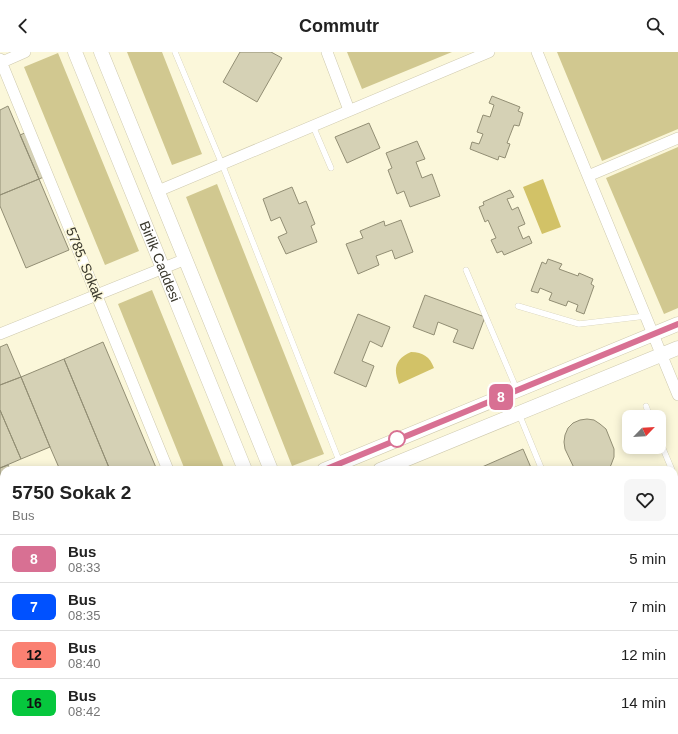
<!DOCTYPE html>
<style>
:root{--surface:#fff;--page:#f6f6f6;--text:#222;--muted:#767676;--line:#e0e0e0}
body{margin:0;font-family:Helvetica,sans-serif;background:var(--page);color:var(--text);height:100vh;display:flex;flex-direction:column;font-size:15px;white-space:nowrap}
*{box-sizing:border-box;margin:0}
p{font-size:13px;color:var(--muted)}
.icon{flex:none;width:22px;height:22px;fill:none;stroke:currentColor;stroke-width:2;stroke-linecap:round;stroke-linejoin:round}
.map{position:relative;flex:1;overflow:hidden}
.panel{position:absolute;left:0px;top:414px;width:678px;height:268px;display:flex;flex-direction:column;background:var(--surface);border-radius:12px 12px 0 0;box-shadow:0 2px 10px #0003}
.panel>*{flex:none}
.badge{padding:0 8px;border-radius:6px;font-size:14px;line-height:26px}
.needle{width:26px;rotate:65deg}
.fabs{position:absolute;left:622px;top:358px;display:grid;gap:8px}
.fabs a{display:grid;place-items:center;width:44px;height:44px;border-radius:8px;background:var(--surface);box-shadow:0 2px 10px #0003;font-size:20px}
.map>.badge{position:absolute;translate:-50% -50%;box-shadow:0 0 0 2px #fff}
.round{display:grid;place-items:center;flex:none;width:42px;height:42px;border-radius:8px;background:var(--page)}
.summary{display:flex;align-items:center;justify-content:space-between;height:68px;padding:0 12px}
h1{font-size:19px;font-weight:700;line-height:30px}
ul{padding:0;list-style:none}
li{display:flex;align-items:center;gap:12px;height:48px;padding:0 12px;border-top:1px solid var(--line)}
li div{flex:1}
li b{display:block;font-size:15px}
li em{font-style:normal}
li .badge{min-width:44px;font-weight:700;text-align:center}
header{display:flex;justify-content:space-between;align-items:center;height:52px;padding:0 12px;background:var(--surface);font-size:18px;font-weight:700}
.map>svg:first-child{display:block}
</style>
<header><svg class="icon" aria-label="back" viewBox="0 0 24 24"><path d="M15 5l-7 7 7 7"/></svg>Commutr<svg class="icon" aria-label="search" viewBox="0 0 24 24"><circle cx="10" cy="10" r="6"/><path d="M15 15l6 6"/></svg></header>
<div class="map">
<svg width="678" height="682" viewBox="0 0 678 682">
<rect width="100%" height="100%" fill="#fbf7da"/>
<path fill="#d1c890" d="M127,0H162L202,102L172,113Z
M347,0H452L362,37Z
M557,0H678V77L602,109Z
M58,1L139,199L105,213L24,15Z
M678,95V256L664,262L606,126Z
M217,132L324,402L292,414L186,145Z
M152,238L225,418H185L118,252Z
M298,678H331L332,682H300Z
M401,678H440L442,682H403Z"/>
<path fill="#d2c267" d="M543,127L561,175L542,182L523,135Z
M411,300C423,300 430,305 434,316L399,332C393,317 395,307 411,300Z
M628,678H653L654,682H629Z"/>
<path fill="#d5d1b5" stroke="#928e74" d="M240,0H271L282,6L257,50L223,30Z
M492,44L520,55L518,59L523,61L519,74L514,73L507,91L510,92L505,106L499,104L498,108L470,97L472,90L479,92L483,82L477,80L483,63L490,65L494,53L489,51Z
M8,54L39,127L0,143V58Z
M369,71L380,96L347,111L335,85Z
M27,80L46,124L39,127L20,83Z
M417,89L425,107L416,110L422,126L432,122L440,144L410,155L404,139L397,142L388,118L392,116L386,101Z
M39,127L69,198L26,216L0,154V143Z
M292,135L299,152L306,149L315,172L311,174L317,190L286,202L278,185L287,181L280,165L271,169L263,147Z
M510,138L514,145L507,147L512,158L518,155L525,172L518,175L523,187L529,184L532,191L504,203L502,199L497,201L491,188L496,186L488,168L485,170L479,155L484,153L483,150Z
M401,168L413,200L395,207L392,198L376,204L379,213L358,222L346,192L363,186L360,179L384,169L385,174Z
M548,207L562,212L559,217L578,224L579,221L593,227L591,232L594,234L584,262L576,259L578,253L568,249L566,254L549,248L552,241L540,236L538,241L531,239L542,210L546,212Z
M425,243L485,265L473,297L453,290L458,278L438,270L434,283L413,275Z
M358,262L390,275L382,295L370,289L362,309L374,314L366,335L334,321Z
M103,290L157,418H110L64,307Z
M7,292L21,325L0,333V295Z
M64,307L110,418H60L50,395L21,325Z
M21,325L50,395L21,407L0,358V333Z
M0,358L21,407L0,416Z
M587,367L594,368L600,372L606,377L614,397V405L611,413L608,418H575L565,397L564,390L565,383L568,376L573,371L580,368Z
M523,397L532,418H483L482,415Z
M8,413L11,418H4V501L0,503V416Z
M183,678H240L242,682H184Z
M521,678H585L594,682H511Z"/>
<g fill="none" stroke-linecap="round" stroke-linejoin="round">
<defs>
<path id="service" d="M175,0L222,112L340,411
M313,74L331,116
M466,218L517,338
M518,254L579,272L646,264
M646,354L650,365
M519,362L542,418
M659,387L672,418
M674,423L676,429
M446,678L447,682"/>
<path id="minor" d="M327,0L349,58
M537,0L678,343
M0,7L168,418
M0,11L25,0
M588,124L678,86
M158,139L489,0
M0,282L186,207
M0,566L4,564
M274,678L276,682
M75,682L85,678"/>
<g id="tertiary">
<path id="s1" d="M75,0L245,418"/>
<path d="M101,0L271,418"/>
<path d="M324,418L678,272"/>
<path d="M380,418L678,296"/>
<path d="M351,678L352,682"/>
<path d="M376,678L378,682"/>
</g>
</defs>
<use href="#service" stroke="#cec9ae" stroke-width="6"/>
<use href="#minor" stroke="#cec9ae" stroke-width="12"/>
<use href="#tertiary" stroke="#cec9ae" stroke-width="15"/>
<use href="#service" stroke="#fff" stroke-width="5.5"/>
<use href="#minor" stroke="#fff" stroke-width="11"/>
<use href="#tertiary" stroke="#fff" stroke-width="14"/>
</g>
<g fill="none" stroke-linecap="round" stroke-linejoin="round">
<defs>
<path id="line" d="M324,418L678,272"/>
</defs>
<use href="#line" stroke="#fff" stroke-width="9"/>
<use href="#line" stroke="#d87093" stroke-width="6"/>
</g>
<circle fill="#fff" stroke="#d87093" stroke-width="2" cx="397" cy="387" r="8"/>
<g text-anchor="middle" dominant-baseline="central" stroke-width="3" stroke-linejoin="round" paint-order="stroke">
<g font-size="14" fill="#39372c" stroke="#fbf7da">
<text stroke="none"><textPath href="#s1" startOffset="226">Birlik Caddesi</textPath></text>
<text transform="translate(85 212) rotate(68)">5785. Sokak</text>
</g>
</g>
</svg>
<div class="fabs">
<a><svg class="needle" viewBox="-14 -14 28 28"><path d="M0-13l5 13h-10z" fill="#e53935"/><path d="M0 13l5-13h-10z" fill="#767676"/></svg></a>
</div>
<b class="badge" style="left:501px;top:345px;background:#d87093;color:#fff">8</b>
<section class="panel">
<div class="summary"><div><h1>5750 Sokak 2</h1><p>Bus</p></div><a class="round"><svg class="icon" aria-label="heart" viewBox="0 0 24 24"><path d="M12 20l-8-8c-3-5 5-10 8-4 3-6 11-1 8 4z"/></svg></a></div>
<ul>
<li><span class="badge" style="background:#d87093;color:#fff">8</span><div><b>Bus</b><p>08:33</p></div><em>5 min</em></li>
<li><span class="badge" style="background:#0051ff;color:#fff">7</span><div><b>Bus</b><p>08:35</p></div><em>7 min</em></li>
<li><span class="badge" style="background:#fa8072;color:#111">12</span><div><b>Bus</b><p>08:40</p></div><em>12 min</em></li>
<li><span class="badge" style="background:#06c73d;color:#111">16</span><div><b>Bus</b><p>08:42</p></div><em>14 min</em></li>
</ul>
</section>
</div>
